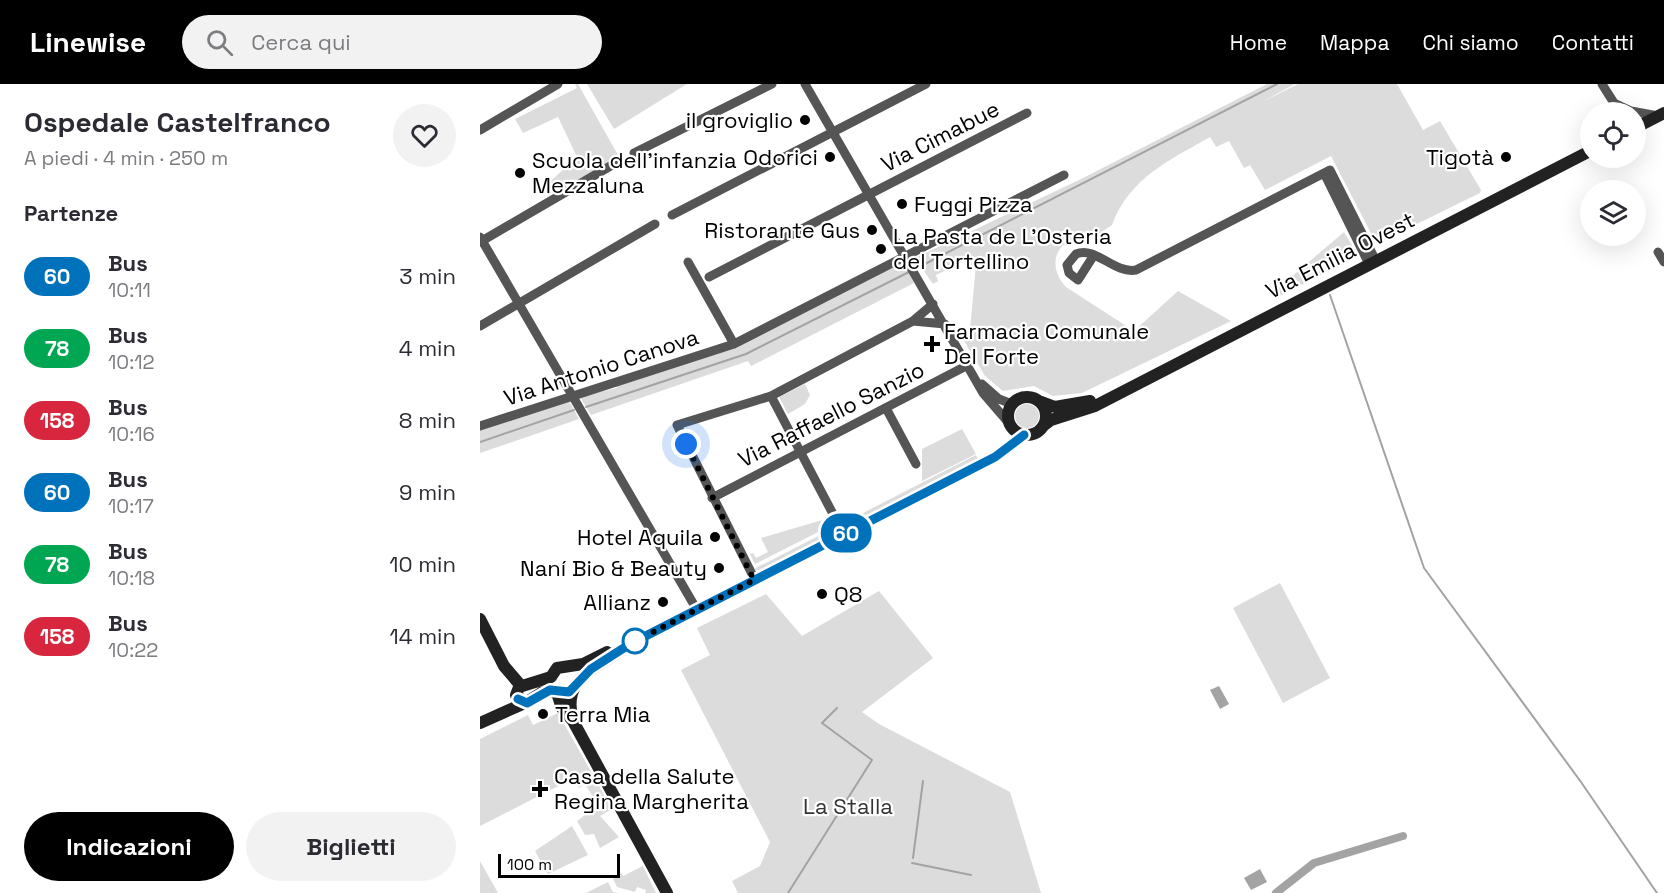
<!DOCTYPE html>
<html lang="it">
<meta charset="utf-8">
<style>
:root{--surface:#fff;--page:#f2f2f3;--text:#2b2b33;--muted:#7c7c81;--accent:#000}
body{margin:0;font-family:"Space Grotesk",sans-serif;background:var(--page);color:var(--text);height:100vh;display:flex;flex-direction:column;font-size:22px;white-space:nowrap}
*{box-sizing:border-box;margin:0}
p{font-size:20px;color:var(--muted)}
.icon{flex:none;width:33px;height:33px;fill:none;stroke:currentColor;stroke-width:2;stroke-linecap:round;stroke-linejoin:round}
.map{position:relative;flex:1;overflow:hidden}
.details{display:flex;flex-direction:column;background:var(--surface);width:480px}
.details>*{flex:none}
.badge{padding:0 12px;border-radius:20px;font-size:21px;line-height:39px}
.buttons{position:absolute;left:1100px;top:18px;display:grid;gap:12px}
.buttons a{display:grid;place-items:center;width:66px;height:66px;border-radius:50%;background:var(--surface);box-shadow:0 6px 24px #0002;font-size:30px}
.scale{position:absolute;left:18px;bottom:15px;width:122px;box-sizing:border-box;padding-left:6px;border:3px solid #000;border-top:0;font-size:16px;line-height:21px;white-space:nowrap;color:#000;-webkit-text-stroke:4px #fff;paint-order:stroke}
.you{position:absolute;width:30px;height:30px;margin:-15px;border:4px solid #fff;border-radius:50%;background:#1a73e8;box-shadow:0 0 0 9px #1a73e833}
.map>.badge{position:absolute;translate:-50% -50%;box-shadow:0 0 0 3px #fff}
h2{padding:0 24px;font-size:22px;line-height:54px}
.round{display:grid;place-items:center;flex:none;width:63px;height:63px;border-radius:32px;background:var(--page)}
.overview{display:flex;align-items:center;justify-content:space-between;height:102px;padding:0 24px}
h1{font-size:28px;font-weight:600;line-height:45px}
.primary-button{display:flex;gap:12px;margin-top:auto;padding:12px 24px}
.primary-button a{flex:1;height:69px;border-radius:36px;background:var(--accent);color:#fff;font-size:24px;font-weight:600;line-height:69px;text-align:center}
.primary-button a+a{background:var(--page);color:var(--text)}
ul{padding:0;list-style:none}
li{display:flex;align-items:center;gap:18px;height:72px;padding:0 24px}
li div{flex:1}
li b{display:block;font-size:22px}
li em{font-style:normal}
li .badge{min-width:66px;font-weight:700;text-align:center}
header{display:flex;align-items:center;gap:36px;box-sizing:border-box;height:84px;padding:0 30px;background:var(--accent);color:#fff}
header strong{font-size:28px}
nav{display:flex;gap:33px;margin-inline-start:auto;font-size:21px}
.search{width:420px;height:54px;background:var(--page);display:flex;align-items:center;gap:15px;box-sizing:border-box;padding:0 21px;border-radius:33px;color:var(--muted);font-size:22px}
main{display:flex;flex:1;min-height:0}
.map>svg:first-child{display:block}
</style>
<header>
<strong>Linewise</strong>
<div class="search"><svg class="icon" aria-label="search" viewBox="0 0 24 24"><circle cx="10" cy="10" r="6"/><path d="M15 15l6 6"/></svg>Cerca qui</div>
<nav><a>Home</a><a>Mappa</a><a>Chi siamo</a><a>Contatti</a></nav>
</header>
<main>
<section class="details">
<div class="overview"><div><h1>Ospedale Castelfranco</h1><p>A piedi · 4 min · 250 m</p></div><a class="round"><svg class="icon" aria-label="heart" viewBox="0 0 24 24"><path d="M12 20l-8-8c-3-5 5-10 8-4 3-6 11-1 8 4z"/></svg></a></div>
<h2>Partenze</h2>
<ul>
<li><span class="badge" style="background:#0072bc;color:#fff">60</span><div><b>Bus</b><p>10:11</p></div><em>3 min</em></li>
<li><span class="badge" style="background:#00a651;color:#fff">78</span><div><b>Bus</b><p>10:12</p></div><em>4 min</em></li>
<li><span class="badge" style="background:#d7263d;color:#fff">158</span><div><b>Bus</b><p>10:16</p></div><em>8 min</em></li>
<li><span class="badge" style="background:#0072bc;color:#fff">60</span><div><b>Bus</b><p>10:17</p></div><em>9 min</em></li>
<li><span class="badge" style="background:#00a651;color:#fff">78</span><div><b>Bus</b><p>10:18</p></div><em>10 min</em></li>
<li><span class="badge" style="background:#d7263d;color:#fff">158</span><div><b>Bus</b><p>10:22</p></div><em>14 min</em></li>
</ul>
<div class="primary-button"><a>Indicazioni</a><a>Biglietti</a></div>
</section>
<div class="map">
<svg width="1184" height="809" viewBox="0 0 1184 809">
<rect width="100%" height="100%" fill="#fff"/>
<path fill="#dcdcdc" d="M95,0H98L139,73L78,109L75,103L66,108L63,104L97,73L78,33L43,49L35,35L97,4Z
M107,0H207L134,45Z
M787,0H815L780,19L818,0H917L943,46L960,37L1001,106L1000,109L900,158L894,155L851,72L785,106L770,81L764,84L749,57L736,63L730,53C690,76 649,94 632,141C626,145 618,151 611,153C605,155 599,153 592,156C570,165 572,189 586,203L654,247L698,207L751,237L602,309L573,312L554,302L523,307L505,292L483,255L490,246L496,180L491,182L487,176L456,191L458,197L453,200L435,174L599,96Z
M864,148L873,163L861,170L863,173L872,168L869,176L800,212L796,206Z
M419,179H424L434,199L271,282L268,277L111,331L100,313L137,304L136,301L259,263L261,259Z
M325,300L330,311L325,320L308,330L299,313Z
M89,317L99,335L0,369V345Z
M535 332a12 12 0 1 1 24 0a12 12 0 1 1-24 0Z
M482,345L496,370L442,397V365Z
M496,371L498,375L281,487L274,485Z
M349,434L352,441L275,480L270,470L273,469L276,474L288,468L281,454Z
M800,499L850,594L803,619L753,524Z
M399,507L453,574L382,628L399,640L530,708L561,809H258L252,797L280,782L290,758L201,586L230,571L217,544L286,510L322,552Z
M78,629L132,725L120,732L139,753L120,764L114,750L105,751L97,737L118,721L105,700L99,704L94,694L0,742V655L48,631L53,641Z
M92,742L108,771L68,790L55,767Z
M0,777L18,809H0Z
M163,782L176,809H165L166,806L157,803L155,808L137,803L133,795L141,789L143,792Z
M128,798L133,808L138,809H106Z"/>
<path fill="#a3a3a3" d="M739,602L749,620L740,625L730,606Z
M780,785L787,798L771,806L764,794Z"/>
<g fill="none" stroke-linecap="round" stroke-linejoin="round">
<path stroke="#a3a3a3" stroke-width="2" d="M441,182L797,0
M850,211L944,484L1101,698L1177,809
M106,323L266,270L429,188
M0,358L94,326
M433,774L443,697
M432,779L491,791
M308,809L392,676L342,639L357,624"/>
<path stroke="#a3a3a3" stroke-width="8" d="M796,809L834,779L923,752"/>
<path stroke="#555" stroke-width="9" d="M325,0L503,309L528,338
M1122,0L1134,19L1136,28
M1134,19L1151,27L1178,32
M0,46L78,0
M154,69L292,0
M844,89L889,180
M192,131L446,0
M0,153L217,526
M0,158L139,77
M1178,168L1184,178
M614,171L598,196L589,189L587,181L596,170C616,162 634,190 656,186L850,86L896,177
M208,178L254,260
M229,193L547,29
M433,237L465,240
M0,242L175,140
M502,300L519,315L532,320
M291,312L353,430
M406,324L436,380
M0,342L254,260L584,91
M232,414L488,281
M275,496L197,341L291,312L433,237L453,220"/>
<path stroke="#222" stroke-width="12" d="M1155,44L1184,29
M528 332a19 19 0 1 1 38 0a19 19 0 1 1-38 0Z
M559,317L575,323L610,317
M563,342L571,336L615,322L1110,67
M0,535L24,582L41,602
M76,606L82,624L93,637L187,809
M76,606L61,609L45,619L36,611L39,603L71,593L77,584L103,580L127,568
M93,637C80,590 120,585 150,560L515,373L544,351
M0,639L45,619"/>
</g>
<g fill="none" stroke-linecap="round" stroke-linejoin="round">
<defs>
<path id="line" d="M38,615L47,619L70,606L89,608L111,585L150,560L515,373L544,351"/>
</defs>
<use href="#line" stroke="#fff" stroke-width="14"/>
<use href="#line" stroke="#0072bc" stroke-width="9"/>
<path stroke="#000" stroke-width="6" stroke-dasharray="0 10.8" d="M155,557L150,560L274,496L206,360"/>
</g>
<g fill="#000" stroke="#fff" stroke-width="2">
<circle cx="325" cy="36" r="6"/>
<circle cx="350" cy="73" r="6"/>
<circle cx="1026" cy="73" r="6"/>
<circle cx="40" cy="89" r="6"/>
<circle cx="422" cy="120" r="6"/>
<circle cx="392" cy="146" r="6"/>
<circle cx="401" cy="165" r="6"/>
<path d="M449 251h6v6h6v6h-6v6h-6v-6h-6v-6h6z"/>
<circle cx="235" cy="453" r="6"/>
<circle cx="239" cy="484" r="6"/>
<circle cx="342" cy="510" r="6"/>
<circle cx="183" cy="518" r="6"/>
<circle cx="63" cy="630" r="6"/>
<path d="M57 696h6v6h6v6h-6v6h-6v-6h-6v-6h6z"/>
</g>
<circle fill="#fff" stroke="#0072bc" stroke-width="3" cx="155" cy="557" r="12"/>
<g text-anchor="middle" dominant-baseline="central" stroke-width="4.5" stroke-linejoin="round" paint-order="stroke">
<g font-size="22" fill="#000" stroke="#fff" text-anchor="end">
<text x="313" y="36">il groviglio</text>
<text x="338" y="73">Odorici</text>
<text x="1014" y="73">Tigotà</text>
<text x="52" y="76" text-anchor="start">Scuola dell'infanzia<tspan x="52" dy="25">Mezzaluna</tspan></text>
<text x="434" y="120" text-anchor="start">Fuggi Pizza</text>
<text x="380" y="146">Ristorante Gus</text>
<text x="413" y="152" text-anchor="start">La Pasta de L'Osteria<tspan x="413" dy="25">del Tortellino</tspan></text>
<text x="464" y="247" text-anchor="start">Farmacia Comunale<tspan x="464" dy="25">Del Forte</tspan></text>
<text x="223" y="453">Hotel Aquila</text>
<text x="227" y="484">Naní Bio &amp; Beauty</text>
<text x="354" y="510" text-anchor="start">Q8</text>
<text x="171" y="518">Allianz</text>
<text x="75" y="630" text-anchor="start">Terra Mia</text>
<text x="74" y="692" text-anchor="start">Casa della Salute<tspan x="74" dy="25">Regina Margherita</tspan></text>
</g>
<g font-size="22" fill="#000" stroke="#fff">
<text transform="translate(460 52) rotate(-27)">Via Cimabue</text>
<text transform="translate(860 171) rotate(-27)">Via Emilia Ovest</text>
<text transform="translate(121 283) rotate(-18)">Via Antonio Canova</text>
<text transform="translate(351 330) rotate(-27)">Via Raffaello Sanzio</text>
</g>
<g font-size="22" fill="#333" stroke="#fff">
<text x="368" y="722">La Stalla</text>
</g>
</g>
</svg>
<div class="buttons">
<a><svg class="icon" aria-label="locate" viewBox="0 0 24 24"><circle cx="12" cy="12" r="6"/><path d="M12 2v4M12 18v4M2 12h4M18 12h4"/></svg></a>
<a><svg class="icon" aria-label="layers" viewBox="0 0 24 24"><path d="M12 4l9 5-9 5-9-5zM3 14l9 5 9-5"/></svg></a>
</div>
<div class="scale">100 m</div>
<div class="you" style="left:206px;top:360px"></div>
<b class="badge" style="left:366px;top:449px;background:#0072bc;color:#fff">60</b>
</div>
</main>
